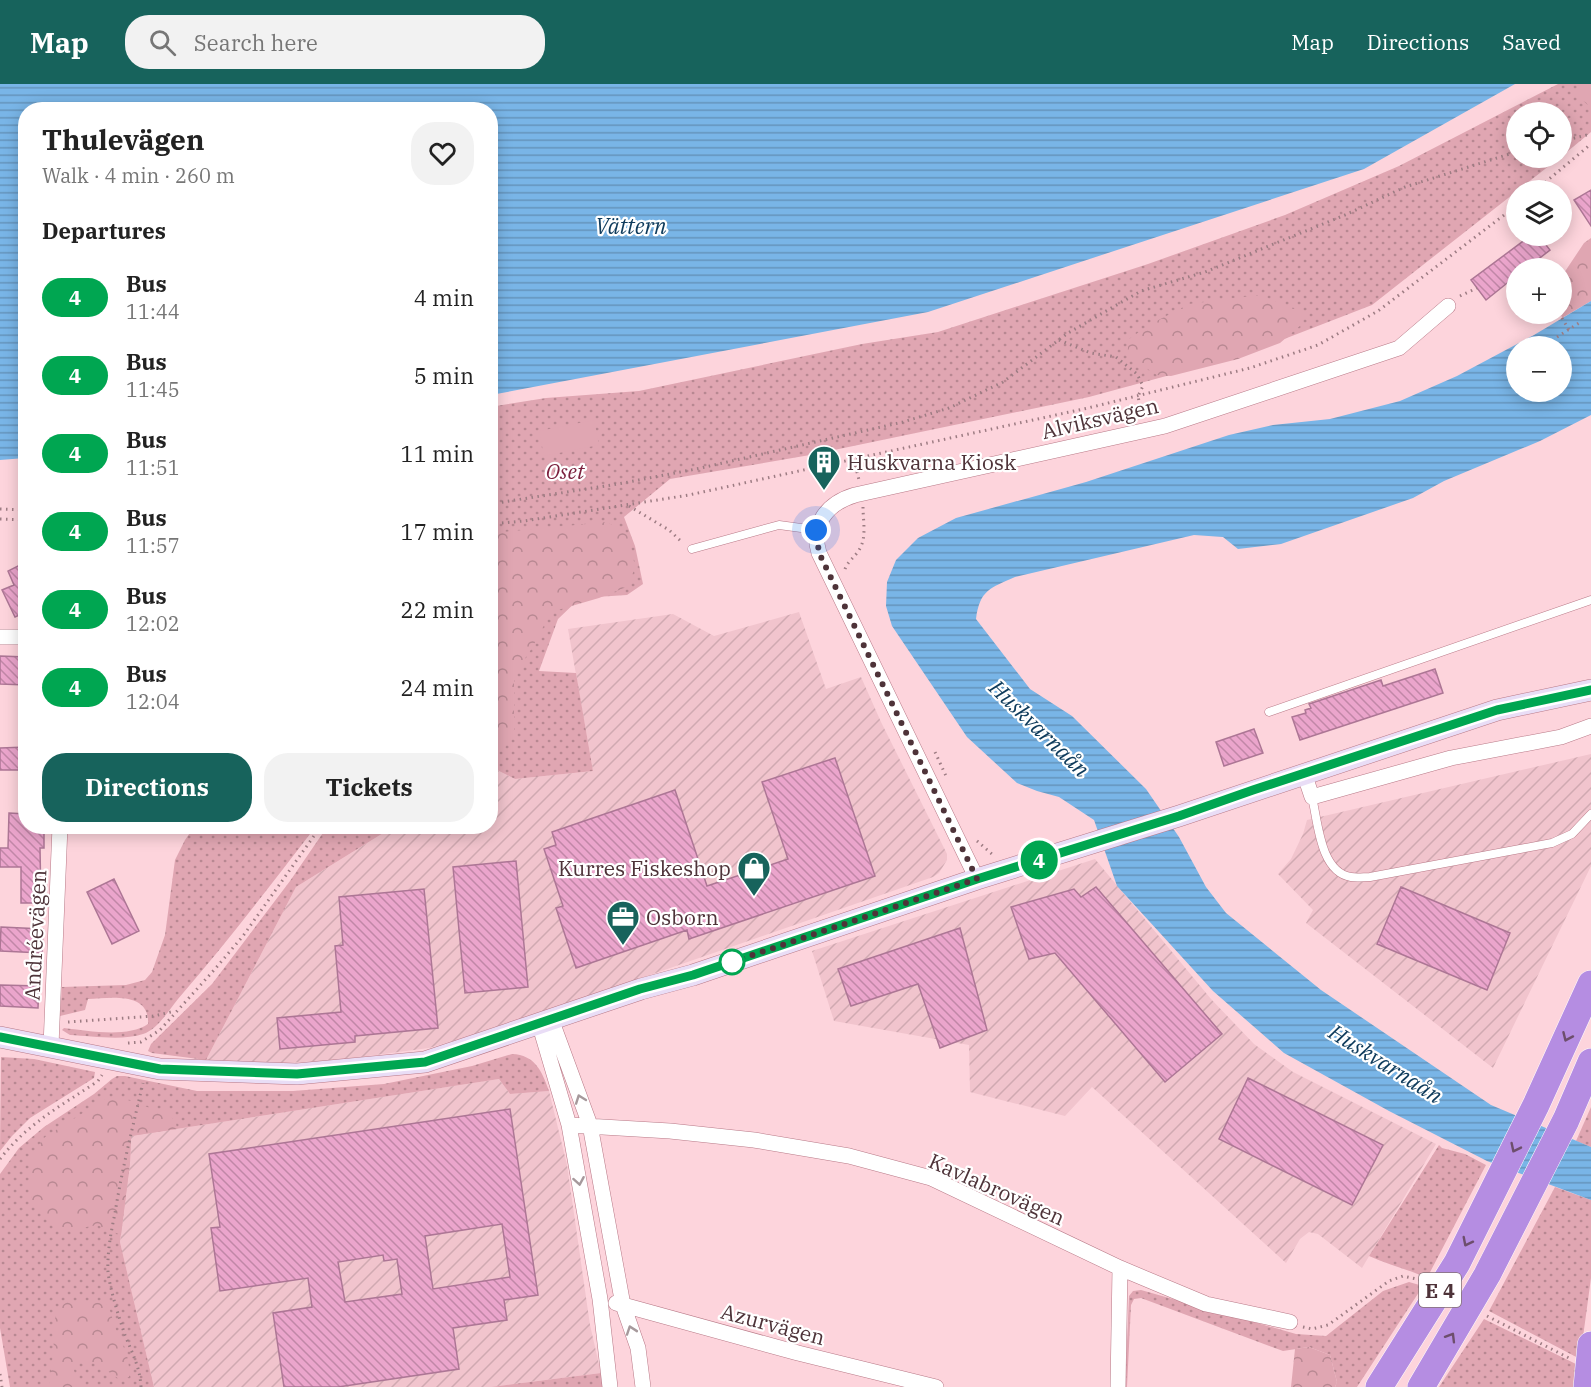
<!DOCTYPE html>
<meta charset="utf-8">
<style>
:root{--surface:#fff;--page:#f2f2f2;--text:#222;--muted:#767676;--accent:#17635c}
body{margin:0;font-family:"IBM Plex Serif",serif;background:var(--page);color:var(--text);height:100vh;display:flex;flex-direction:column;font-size:22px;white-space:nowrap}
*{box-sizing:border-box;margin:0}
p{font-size:20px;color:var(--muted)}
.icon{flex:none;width:33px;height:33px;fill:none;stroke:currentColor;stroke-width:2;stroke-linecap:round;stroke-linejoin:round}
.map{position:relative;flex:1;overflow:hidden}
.sheet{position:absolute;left:18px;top:18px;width:480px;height:732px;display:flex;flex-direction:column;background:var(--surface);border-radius:24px;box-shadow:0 3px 15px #0003}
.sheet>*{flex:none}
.badge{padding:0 12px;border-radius:20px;font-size:21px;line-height:39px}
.controls{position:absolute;left:1506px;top:18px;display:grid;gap:12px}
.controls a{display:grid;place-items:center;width:66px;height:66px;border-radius:50%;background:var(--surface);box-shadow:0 3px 15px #0003;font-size:30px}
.you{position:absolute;width:30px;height:30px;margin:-15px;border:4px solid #fff;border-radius:50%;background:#1a73e8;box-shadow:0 0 0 9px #1a73e833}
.map>.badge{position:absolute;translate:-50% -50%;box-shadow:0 0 0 3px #fff}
h2{padding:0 24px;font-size:22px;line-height:54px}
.round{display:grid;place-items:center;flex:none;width:63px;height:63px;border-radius:24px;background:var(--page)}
.overview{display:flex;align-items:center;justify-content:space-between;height:102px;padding:0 24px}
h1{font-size:28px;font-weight:700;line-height:45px}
.primary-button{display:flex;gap:12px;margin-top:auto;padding:12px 24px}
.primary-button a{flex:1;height:69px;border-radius:24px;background:var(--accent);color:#fff;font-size:24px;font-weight:700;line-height:69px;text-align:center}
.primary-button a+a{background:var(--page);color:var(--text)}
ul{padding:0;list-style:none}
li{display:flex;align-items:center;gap:18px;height:78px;padding:0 24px}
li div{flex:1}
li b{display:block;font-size:22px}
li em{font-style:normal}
li .badge{min-width:66px;font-weight:700;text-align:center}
header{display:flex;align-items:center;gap:36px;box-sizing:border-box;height:84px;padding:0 30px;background:var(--accent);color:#fff}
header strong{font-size:28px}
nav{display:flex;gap:33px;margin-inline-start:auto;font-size:21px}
.search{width:420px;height:54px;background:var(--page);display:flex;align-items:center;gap:15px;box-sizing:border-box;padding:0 21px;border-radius:24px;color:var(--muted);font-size:22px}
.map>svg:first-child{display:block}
</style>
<header>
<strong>Map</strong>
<div class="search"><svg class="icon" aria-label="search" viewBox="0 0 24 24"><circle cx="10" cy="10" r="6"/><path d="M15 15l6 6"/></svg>Search here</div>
<nav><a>Map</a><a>Directions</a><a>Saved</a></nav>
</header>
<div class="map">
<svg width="1591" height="1303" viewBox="0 0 1591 1303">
<defs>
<pattern id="industrial-furrows" width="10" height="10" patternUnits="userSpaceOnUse" patternTransform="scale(1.5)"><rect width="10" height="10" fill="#f1c4cd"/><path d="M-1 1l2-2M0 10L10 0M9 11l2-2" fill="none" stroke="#d0a9b1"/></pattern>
<pattern id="grass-dots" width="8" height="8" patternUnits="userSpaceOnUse" patternTransform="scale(1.5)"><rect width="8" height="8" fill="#e0a6b2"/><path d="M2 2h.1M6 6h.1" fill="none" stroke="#b88892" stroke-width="1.8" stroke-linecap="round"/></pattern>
<pattern id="forest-crowns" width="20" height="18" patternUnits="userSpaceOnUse" patternTransform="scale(1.5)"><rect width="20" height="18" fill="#e0a6b2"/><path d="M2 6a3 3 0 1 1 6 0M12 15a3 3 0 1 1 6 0" fill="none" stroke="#b88892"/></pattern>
<pattern id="water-rules" width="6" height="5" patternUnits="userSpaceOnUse" patternTransform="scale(1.5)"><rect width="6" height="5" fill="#79b5e7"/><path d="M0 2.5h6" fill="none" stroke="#6594bc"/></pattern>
<pattern id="building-back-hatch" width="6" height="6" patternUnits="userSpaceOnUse" patternTransform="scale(1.5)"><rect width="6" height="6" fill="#eba5cc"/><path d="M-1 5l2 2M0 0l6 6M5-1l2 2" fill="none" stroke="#c187a7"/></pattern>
</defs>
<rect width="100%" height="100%" fill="#fdd4dc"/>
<path fill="url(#industrial-furrows)" d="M799,528L826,605L861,593L881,638L947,770V776L939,789L933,793L497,944L429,964L338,976L286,979L206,976L296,803L393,743L490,742L491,683L515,695L593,687L568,545L673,530L714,552Z
M1591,670V782L1493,984L1306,839L1313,826L1278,790L1291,775L1303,750L1307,736Z
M1095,775L1211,915L1254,960L1293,988L1436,1060L1362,1184L1318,1150L1309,1148L1300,1155L1286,1179L1092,1003L1065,1032L970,1008L969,961L834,937L812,867Z
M499,995L510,1010L549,1007L567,1081L590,1241L601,1289L491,1303H154L120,1158L130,1079L131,1052Z"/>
<path fill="url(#grass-dots)" d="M1558,0H1591V48L1562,72V28H1516V74H1559L1372,221L1240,272L1089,313L810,371L670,395L624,433L635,462L643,500L627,511L580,514L558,535L539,587L576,589L593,687L515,695L491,683L490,323L546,314L639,307L862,260L938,248L1148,180L1285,131L1399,82Z
M194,743H313L310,750C267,806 224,862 178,915C169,926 157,946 143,950C123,957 91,952 70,951L62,946L64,944C88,947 128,954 148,940C150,907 110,914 88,915L85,926L60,932L62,903L126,901L145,896L152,888L165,851L175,776L185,756Z
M327,743H393L296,803L206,976L152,969L148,967L151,960L212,900L290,797Z
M512,970C535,971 542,987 549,1007L510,1010L499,995L131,1052L130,1079L120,1158L154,1303H10L0,1244V1090L19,1064L44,1043L94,1010L112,995L117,992H125L197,1007H293L384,1000L472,982Z
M1,973L34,975L95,988L94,994L30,1034L12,1052L0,1067Z
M1591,1023V1063L1576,1057Z
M1439,1061L1442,1064L1465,1070L1486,1081L1427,1194C1408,1185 1388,1181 1369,1172Z
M1555,1103L1591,1116V1194L1580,1275L1489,1227Z
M1409,1198L1423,1202L1357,1303H1335L1337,1298L1330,1271L1309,1263L1283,1267L1141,1214L1134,1215L1131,1221L1127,1303H1125L1129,1212L1133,1207L1141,1206L1296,1250L1326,1252L1383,1207Z
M1484,1235L1580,1282L1579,1303H1439Z
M601,1289L603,1303H491Z"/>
<path fill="url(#forest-crowns)" d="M1582,0H1591V24L1576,10Z
M1591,154V217L1562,234L1561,230L1562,192L1584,159Z
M1259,211L1301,227V241L1280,259L1238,275L1171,292L1157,291L1127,272L1129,255L1149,241L1189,220Z
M607,438L628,451L635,482L629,502L599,514L551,528L532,564L514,591V646L505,663L491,667V449Z
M105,1015H125L150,1024L167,1027L176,1039L177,1045L131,1052L130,1079L121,1151L97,1141L71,1146L55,1145L32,1118L29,1094L30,1072L45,1053Z
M67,1218L106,1219C112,1228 112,1236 116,1246C124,1266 130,1270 129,1293L119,1295L99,1281L80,1275L73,1283L79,1303H51L49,1301L54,1263L52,1246L58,1224Z
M1309,1263L1330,1271L1337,1298L1335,1303H1291L1295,1265Z"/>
<path fill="#e0a6b2" d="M594,336L599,361L544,372L539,347Z"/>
<path fill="url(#water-rules)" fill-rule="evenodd" d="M0,0H1515L1364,85L928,228L491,311L490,26H26L25,374L0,376Z
M1591,217V331L1540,357L1444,397L1413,414L1281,460L1238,465L1223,453L1194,451L1015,493C990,504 980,506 976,535L1030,605L1072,632L1146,705L1179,753L1206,803L1226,829L1321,906L1491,1021L1591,1063V1116L1487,1077L1389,1027L1284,969L1213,907L1117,802L1094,736L1059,713L1037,707L1017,699L967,653L892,542L886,522L887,498L896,476L918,454L956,434L1086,398L1229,351L1273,341L1330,335L1400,317L1457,292L1534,251ZM1516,262H1562V308H1516Z"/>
<path fill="url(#building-back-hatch)" stroke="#ad7695" stroke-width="1.5" fill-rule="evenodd" d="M1591,106V142L1574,116Z
M1530,152H1539L1550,166L1527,184H1516V192L1486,216L1471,196Z
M26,478V528L15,533L2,506L14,501L8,487Z
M0,572L26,573V601L0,600Z
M1435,585L1443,609L1300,656L1292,633L1306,629L1305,626L1311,624L1309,620L1381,596L1383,602Z
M1254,645L1263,669L1224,682L1216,658Z
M26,663V686H0V664Z
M835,674L875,792L689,855L687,846L576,884L556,824L563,822L544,765L556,761L552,748L675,706L707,802L788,775L762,698Z
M9,729L26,730V742H44V764H40L41,819H21V783H0V764H8Z
M516,777L528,903L465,909L453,783Z
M114,795L139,847L112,860L87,808Z
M1096,803L1222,950L1165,998L1055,869L1029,875L1011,823L1074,805L1081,813Z
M1401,803L1510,849L1487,906L1377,860Z
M424,805L438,944L355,952V958L280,965L277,934L341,928L335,862L343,861L339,813Z
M1,843L43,845L42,869L0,867Z
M960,844L987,946L940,964L918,900L851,922L838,885Z
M0,901L39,902L38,924L0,922Z
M1248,994L1383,1061L1352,1121L1219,1055Z
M510,1025L538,1211L504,1216L507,1236L453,1244L459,1285L338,1303H284L273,1229L312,1223L308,1194L220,1207L211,1144L220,1143L209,1070ZM502,1140L510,1193L433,1205L425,1152ZM383,1171L384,1177L397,1175L402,1210L345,1218L338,1178Z"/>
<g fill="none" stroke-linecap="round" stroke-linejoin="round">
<defs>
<path id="lane" d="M692,465L779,441L816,446
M1269,628L1591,516
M1312,713C1318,738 1320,788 1351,793C1357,794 1364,793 1370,793L1552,759L1572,750L1591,730"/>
<path id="street" d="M0,553H26
M1304,689L1312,713L1451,674L1561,653L1591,642
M977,795L819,469C810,440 828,419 855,411L1165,342L1399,264L1448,222
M551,935L590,1041L623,1221L638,1264L643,1303
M539,939L569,1041L600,1215L610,1303
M51,962L60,742
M569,1041L670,1047L754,1056L849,1072L931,1094L1120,1184L1206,1220L1290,1238
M616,1219L798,1269L936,1303
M1118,1303L1120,1184"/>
<path id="secondary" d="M0,953L160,985L297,990L425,978L641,905L693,891L977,795L1179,732L1497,626L1591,606"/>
<path id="highway" d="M1379,1303L1457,1179L1536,1021L1591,900
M1421,1303L1487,1191L1566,1036L1591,978
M1587,1303L1591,1261"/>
</defs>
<use href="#lane" stroke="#b87987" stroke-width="9"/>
<use href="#street" stroke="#b87987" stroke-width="16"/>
<use href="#secondary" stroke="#b87987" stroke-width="22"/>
<use href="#highway" stroke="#fff" stroke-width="28"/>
<path stroke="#9d7c83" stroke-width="3" stroke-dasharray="1.5 4.5" stroke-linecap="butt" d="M1562,57L1591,50
M1536,106L1591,60
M1460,212L1477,204
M1562,234L1569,246
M1557,253L1579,239
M1059,256L1091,269L1116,273L1137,290L1143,302L1138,312L1142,333
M854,376L859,396
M490,420L618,400L701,384L903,338L949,324L1003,298L1068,249L1141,207L1205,188L1345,131L1405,103L1516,68
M629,422L669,446L683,459
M0,425L26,426
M0,435L26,436
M490,440L524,437L689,411L1088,324L1250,284L1318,261L1378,227L1516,122
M845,485C848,477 855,473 859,466C867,454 863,437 863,423
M935,668L946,692
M977,757L992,770
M68,938L154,932L175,927
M128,959L141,958L160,946L215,885L243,852L321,742
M0,1075C28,1039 61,1022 98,997L102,991
M1487,1232L1569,1274
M1303,1243L1312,1245L1328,1241L1389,1197L1403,1192L1421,1196
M0,1290L2,1303
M141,1303C140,1283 132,1269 125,1251C119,1234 110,1205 108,1188C107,1169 111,1148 115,1129C122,1085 133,1042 143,999"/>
<use href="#lane" stroke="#fff" stroke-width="8"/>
<use href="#street" stroke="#fff" stroke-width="15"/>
<use href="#secondary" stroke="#e9ddf6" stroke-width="21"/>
<use href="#highway" stroke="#b58de2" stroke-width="27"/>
</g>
<defs><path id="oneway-chevron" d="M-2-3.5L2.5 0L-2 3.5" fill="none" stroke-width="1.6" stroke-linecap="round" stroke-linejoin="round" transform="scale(1.5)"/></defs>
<g stroke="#6d4e6c">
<use href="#oneway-chevron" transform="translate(1567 953) rotate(114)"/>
<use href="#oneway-chevron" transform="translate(1515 1064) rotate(116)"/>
<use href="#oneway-chevron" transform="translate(1467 1158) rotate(117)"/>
<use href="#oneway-chevron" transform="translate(1451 1253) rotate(-59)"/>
</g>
<g stroke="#a6999c">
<use href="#oneway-chevron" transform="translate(580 1015) rotate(-110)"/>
<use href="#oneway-chevron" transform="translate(579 1097) rotate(80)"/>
<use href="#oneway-chevron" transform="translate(631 1246) rotate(-109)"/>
</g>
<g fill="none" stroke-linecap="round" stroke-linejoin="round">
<defs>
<path id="line" d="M0,953L160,985L297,990L425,978L640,905L693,891L977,795L1179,732L1253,706L1497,626L1591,606"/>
</defs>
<use href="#line" stroke="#fff" stroke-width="14"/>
<use href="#line" stroke="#00a651" stroke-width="9"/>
<path stroke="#4e3339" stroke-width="6" stroke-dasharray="0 10.8" d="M732,878L977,795L819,469L816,446"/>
</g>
<defs>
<symbol id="building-pin" viewBox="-11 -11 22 30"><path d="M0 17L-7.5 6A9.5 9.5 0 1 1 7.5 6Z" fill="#17635c" stroke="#fff"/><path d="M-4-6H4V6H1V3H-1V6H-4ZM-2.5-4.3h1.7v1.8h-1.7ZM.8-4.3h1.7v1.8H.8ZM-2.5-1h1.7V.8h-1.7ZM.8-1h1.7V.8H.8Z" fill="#fff"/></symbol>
<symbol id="shop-pin" viewBox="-11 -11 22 30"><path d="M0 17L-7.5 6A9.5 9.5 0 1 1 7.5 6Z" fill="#17635c" stroke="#fff"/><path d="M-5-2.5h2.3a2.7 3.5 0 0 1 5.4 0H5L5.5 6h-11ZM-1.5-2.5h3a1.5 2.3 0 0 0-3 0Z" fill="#fff"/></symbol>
<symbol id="office-pin" viewBox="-11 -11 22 30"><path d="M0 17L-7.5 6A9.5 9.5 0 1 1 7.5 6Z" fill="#17635c" stroke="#fff"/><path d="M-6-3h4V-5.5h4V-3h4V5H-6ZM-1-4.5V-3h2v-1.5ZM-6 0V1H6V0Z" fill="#fff"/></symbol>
</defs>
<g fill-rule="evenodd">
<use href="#building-pin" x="805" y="359" width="38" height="52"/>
<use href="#shop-pin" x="735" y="765" width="38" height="52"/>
<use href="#office-pin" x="604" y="814" width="38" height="52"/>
</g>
<circle fill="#fff" stroke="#00a651" stroke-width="3" cx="732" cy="878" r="12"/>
<g text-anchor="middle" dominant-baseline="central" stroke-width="4.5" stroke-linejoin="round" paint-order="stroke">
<rect fill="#fff" stroke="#837074" stroke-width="1.5" x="1419" y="1189" width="42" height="34" rx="4.5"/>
<g font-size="20" font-weight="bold" fill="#4e3339">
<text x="1440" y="1206">E 4</text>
</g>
<g font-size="21" fill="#4e3339" stroke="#fff">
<text transform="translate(1100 334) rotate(-13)">Alviksvägen</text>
<text transform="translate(35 851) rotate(-87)">Andréevägen</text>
<text transform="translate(997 1105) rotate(24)">Kavlabrovägen</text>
<text transform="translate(773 1240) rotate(15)">Azurvägen</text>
</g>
<g font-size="21" fill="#4e3339" stroke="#fff" text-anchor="start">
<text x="847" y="378">Huskvarna Kiosk</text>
<text x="731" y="784" text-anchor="end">Kurres Fiskeshop</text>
<text x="646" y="833">Osborn</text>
</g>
<g font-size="21" font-style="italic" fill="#7c223f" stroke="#fff">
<text x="565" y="387">Oset</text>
</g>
<g font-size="22" font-style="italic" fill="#0e3b5c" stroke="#fff">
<text x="631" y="141">Vättern</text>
<text transform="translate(1040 644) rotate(44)">Huskvarnaån</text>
<text transform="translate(1386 979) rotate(32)">Huskvarnaån</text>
</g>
</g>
</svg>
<div class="controls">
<a><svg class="icon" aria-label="locate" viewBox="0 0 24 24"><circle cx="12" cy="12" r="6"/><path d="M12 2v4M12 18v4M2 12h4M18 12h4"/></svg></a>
<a><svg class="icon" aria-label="layers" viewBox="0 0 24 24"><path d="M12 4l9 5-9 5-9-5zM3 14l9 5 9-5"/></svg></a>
<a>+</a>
<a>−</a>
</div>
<div class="you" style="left:816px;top:446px"></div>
<b class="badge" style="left:1039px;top:776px;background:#00a651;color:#fff">4</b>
<section class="sheet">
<div class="overview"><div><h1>Thulevägen</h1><p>Walk · 4 min · 260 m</p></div><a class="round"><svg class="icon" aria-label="heart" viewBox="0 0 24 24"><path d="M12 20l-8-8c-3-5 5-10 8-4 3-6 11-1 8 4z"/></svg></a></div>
<h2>Departures</h2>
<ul>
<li><span class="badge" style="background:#00a651;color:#fff">4</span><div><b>Bus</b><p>11:44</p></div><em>4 min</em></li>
<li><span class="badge" style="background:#00a651;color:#fff">4</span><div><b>Bus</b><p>11:45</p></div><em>5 min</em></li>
<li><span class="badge" style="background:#00a651;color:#fff">4</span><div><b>Bus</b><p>11:51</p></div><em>11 min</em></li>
<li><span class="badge" style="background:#00a651;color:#fff">4</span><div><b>Bus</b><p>11:57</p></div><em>17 min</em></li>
<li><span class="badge" style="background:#00a651;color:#fff">4</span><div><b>Bus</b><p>12:02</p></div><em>22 min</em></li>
<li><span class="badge" style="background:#00a651;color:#fff">4</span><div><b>Bus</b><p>12:04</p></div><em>24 min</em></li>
</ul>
<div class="primary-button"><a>Directions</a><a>Tickets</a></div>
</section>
</div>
